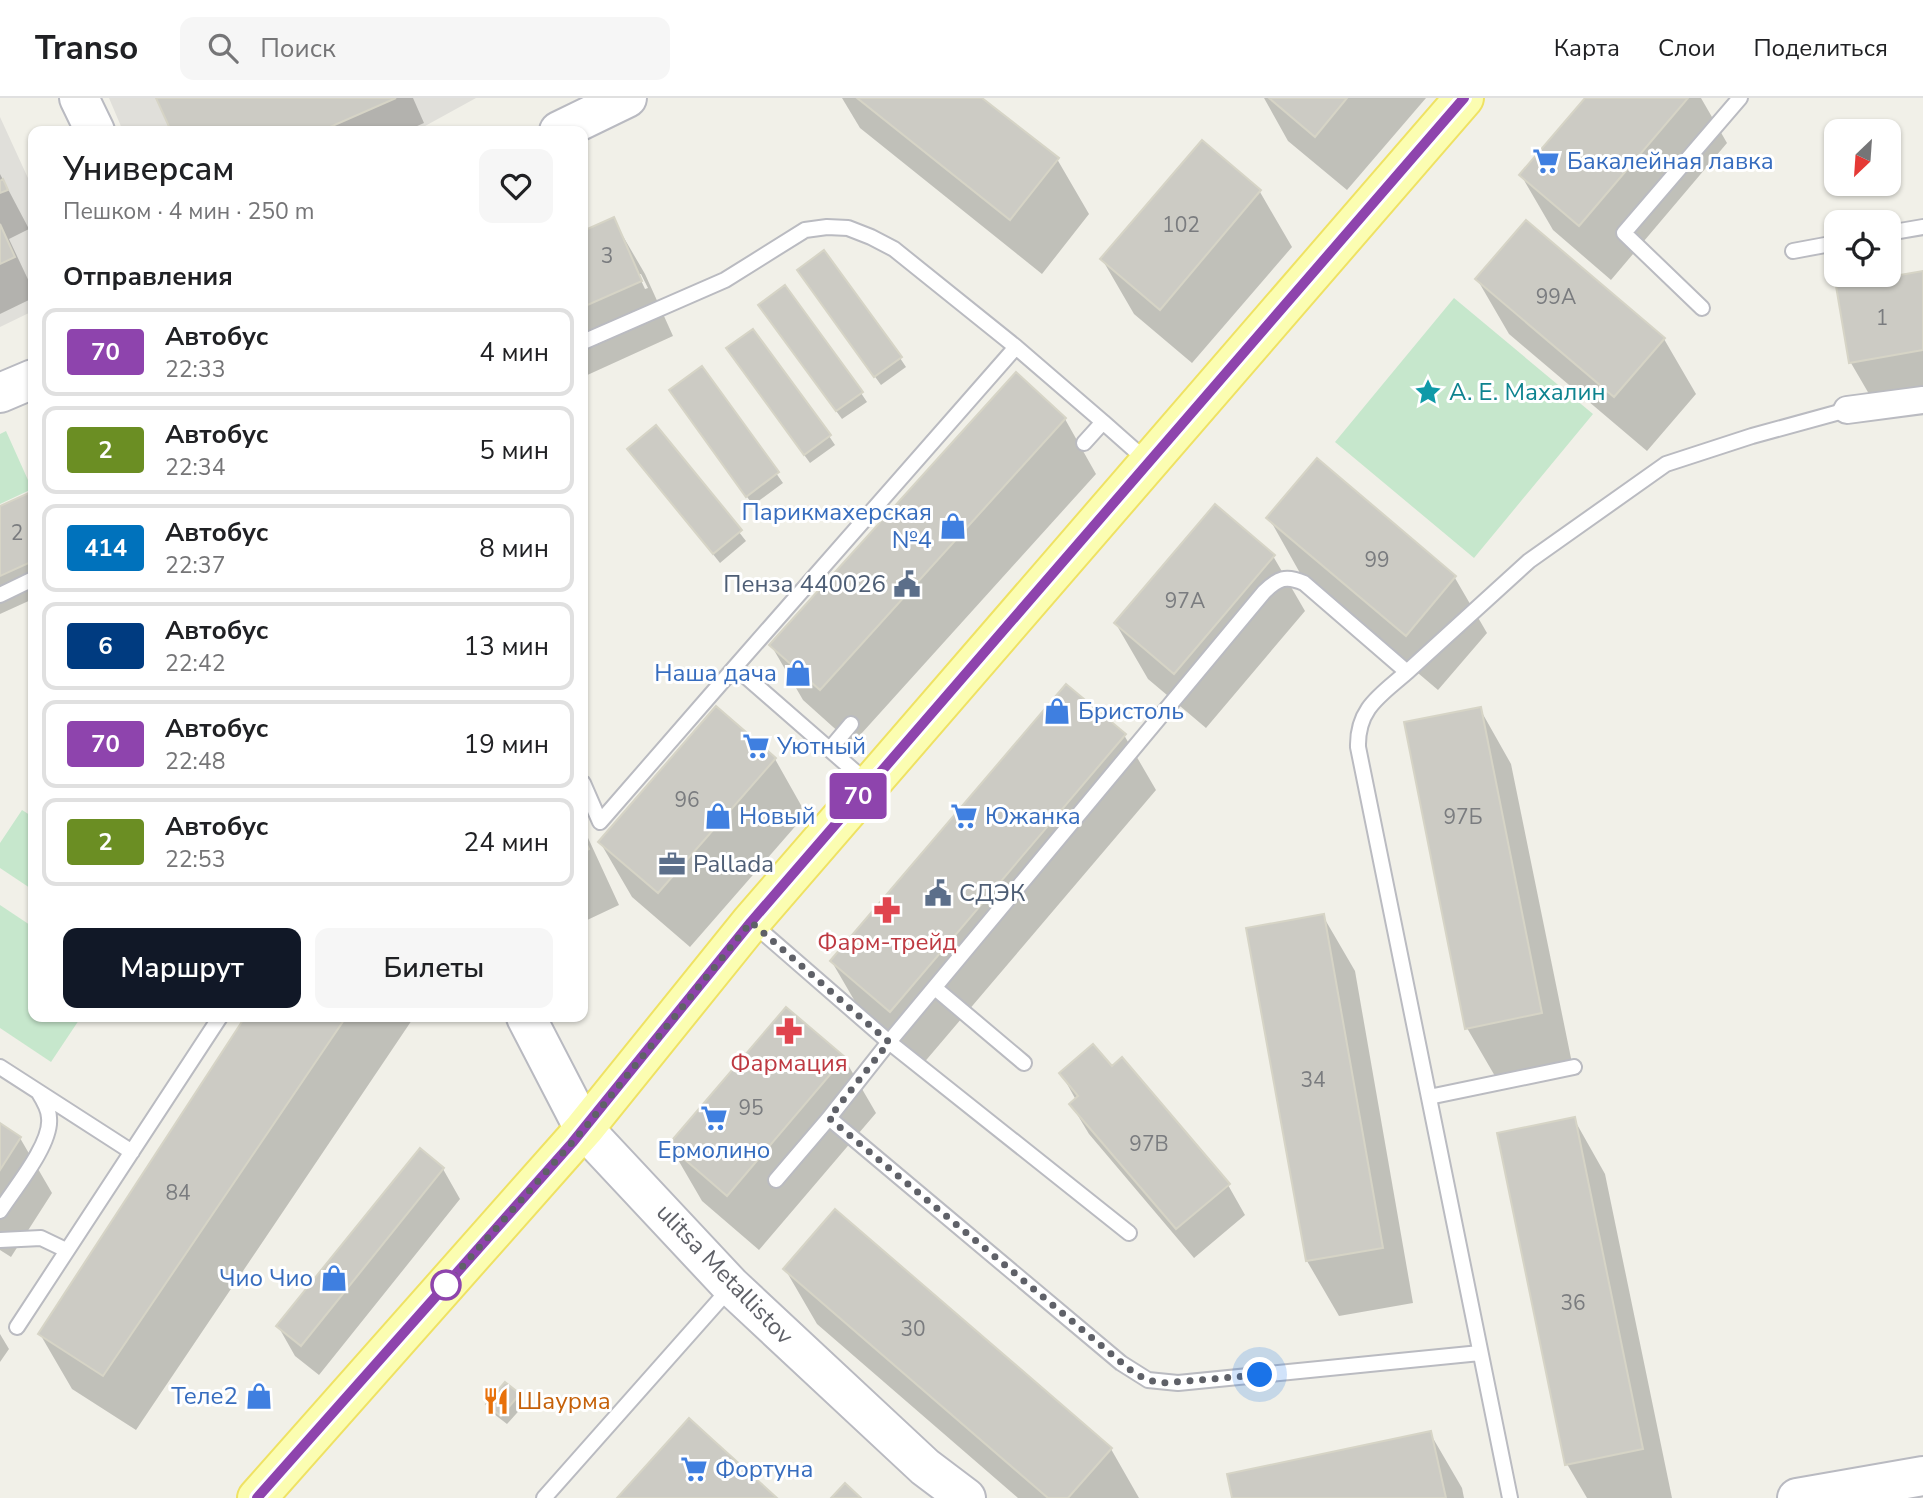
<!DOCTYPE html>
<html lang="ru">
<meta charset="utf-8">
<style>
:root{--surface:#fff;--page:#f6f6f6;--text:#202124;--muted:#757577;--line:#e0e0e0;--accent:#111827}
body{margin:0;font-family:"Nunito Sans",sans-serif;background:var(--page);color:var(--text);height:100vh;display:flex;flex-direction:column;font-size:26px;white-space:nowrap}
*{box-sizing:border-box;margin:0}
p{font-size:23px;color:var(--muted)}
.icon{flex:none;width:38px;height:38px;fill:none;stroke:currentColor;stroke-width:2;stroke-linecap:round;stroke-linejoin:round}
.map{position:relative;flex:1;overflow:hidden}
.panel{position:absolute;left:28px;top:28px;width:560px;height:896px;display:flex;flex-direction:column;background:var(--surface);border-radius:14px;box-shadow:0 2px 5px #0004}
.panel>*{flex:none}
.badge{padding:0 14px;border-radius:5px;font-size:24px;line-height:46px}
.needle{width:46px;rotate:205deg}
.tools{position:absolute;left:1824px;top:21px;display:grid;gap:14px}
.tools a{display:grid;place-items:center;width:77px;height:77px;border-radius:14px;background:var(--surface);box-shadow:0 2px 5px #0004;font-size:35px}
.you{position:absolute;width:35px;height:35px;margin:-18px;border:5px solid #fff;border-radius:50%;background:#1a73e8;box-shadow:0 0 0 10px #1a73e833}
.map>.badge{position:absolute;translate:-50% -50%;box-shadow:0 0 0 4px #fff}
h2{padding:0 35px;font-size:26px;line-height:63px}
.round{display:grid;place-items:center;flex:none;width:74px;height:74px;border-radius:14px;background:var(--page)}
.headline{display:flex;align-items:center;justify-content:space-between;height:119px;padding:0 35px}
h1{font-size:33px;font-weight:600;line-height:52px}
.action{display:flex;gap:14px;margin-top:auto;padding:14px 35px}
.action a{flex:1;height:80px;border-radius:14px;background:var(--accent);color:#fff;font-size:28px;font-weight:600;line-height:80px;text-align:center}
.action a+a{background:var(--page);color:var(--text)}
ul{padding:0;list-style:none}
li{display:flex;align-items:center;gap:21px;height:88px;margin:0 14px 10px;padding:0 21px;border:4px solid var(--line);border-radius:14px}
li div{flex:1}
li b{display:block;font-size:26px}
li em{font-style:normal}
li .badge{min-width:77px;font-weight:700;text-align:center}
header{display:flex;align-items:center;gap:42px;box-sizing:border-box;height:98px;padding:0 35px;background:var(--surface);border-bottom:2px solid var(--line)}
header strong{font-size:33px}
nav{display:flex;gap:38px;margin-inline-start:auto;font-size:24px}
.search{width:490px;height:63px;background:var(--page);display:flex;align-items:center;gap:18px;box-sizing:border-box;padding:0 24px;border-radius:14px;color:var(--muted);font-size:26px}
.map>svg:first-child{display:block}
</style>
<header>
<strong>Transo</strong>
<div class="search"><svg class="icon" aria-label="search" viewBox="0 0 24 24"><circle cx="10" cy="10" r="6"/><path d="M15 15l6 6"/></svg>Поиск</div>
<nav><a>Карта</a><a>Слои</a><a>Поделиться</a></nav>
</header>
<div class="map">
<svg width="1923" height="1400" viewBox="0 0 1923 1400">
<rect width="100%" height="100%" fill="#f1f0e8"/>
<path fill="#e0dfda" d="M109,0H476L416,33H123Z
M0,19L33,91V213L0,229Z"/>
<path fill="#c6e7cc" d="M1454,200L1593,316L1474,460L1335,344Z
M6,333L32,391L0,406V336Z
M22,712L33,719V792L0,770V745Z
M0,807L33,829V919H81L51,964L0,930Z"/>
<path fill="#0003" fill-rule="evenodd" d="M158,0H413L424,25L406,33H173Z
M842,0H980L1057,61L1089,116L1042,176L860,30Z
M1264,0H1426L1347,92L1288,43Z
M1587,0H1701L1727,45L1611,182L1553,132L1521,77Z
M1202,44L1260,94L1292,149L1192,265L1134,216L1102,161Z
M0,76L29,131L9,141L33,192V200L0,216Z
M613,121L645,176L673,238L583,279V135ZM638,176H641L648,190L645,191Z
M1923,175V313L1883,320L1851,265L1838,189Z
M1477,181L1664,241L1696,296L1647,353L1509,236Z
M805,182L900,260L906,269L881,287Z
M766,217L861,295L867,304L842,321Z
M734,260L829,338L835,347L810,365Z
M702,270L783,385L753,407L676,302Z
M1065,321L1096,376L852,646L803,602L771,547Z
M656,329L746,443L720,465L629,351Z
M1317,363L1455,480L1487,535L1438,592L1300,475L1269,420Z
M33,395V501L0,516V410Z
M1273,458L1305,513L1206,630L1148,581L1116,526Z
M1480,611L1511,666L1573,970L1499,985L1467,930Z
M1124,637L1156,692L922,967L864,919L832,864Z
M775,661L806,716L690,849L632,799L600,744Z
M583,729L619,807L583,824Z
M1323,818L1355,873L1413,1205L1339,1218L1307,1163Z
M247,919H414L136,1332L72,1291L40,1236Z
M844,960L876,1015L759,1152L702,1103L670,1048Z
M1112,971L1228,1087L1245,1117L1194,1160L1089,1036L1071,1006L1076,1002L1061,975Z
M1574,1021L1605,1076L1672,1400H1587L1567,1366Z
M0,1027L20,1040L52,1095L11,1159L0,1152Z
M443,1071L460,1101L319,1277L295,1258L278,1228Z
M785,1171L1111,1351L1139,1400H1018L817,1226Z
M0,1236L9,1251L0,1264Z
M519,1297L524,1307L507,1326L494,1316L488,1306Z
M1430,1335L1462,1390L1464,1400H1234Z"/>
<path fill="#cccbc4" stroke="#d6d4c6" stroke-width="2" d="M156,0H396L321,33H171Z
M857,0H982L1059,60L1010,122Z
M1269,0H1347L1315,39Z
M1585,0H1688L1579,128L1519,77Z
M1202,42L1261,92L1160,212L1100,161Z
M3,81L8,92L0,95V83Z
M614,119L642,183L583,209V133Z
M1526,122L1665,240L1614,299L1475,181Z
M0,126L15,159L0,166Z
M824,152L902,259L874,279L797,172Z
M1923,173V252L1849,265L1836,188Z
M785,187L863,294L836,313L758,207Z
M753,231L831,337L804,357L726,250Z
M702,268L779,374L746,399L669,292Z
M1016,274L1066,320L820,592L769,547Z
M656,327L742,432L713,456L627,351Z
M1317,360L1456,478L1406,538L1266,420Z
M33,393V463L0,478V408Z
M1215,406L1275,457L1174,576L1114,525Z
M1066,586L1126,636L890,914L830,863Z
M716,608L776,660L658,795L598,744Z
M1481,609L1542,915L1465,931L1404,624Z
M583,739L589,751L583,754Z
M1324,816L1383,1150L1306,1163L1246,830Z
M786,909L845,959L727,1098L668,1047Z
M245,919H346L103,1278L38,1236Z
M1093,946L1112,968L1122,959L1230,1086L1176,1131L1069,1006L1078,998L1059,975Z
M1575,1019L1643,1351L1565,1367L1497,1035Z
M0,1025L21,1039L0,1072Z
M420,1050L444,1070L301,1248L276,1228Z
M835,1111L1112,1350L1068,1400H1048L783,1171Z
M505,1284L520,1296L501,1318L486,1306Z
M689,1320L713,1342L777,1400H617Z
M1431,1333L1446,1400H1232L1227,1376Z
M845,1385L861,1400H831Z"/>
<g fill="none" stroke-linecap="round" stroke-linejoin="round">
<defs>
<path id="lane" d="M1888,135L1923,129
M1793,153L1836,145
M1702,210L1624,135L1740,0
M583,244L725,182L805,132L827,129L848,130L871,139L894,151L1016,249L1103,324
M1084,345L1103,324L1147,363
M0,497L33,481
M735,569L1016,249
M1407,574L1529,463L1666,366L1752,338L1847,312
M830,651L851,626
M583,685L600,724L735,569L868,685
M752,825L889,944L1129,1135
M935,890L1024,965
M0,969L132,1054
M1429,999L1574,969
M829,1020L889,944L1264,494C1278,480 1286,477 1304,485L1407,574C1381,597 1357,610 1358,649L1510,1400
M776,1082L829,1020L1121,1265L1148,1282L1178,1285L1480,1255
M0,1113C14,1091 52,1046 49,1020C49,1011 44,1003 39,995
M0,1142L41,1140L66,1152
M17,1229L220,919
M544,1400L731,1189"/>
<path id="street" d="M1847,312L1923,302"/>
<path id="secondary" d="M79,0L95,33
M559,33L627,0
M0,295L33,281
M526,919L584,1031L731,1188L925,1369L966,1400
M1797,1400L1923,1378"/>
<path id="primary" d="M257,1400L584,1031L751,824L1464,0"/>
</defs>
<use href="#lane" stroke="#babbc1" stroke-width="18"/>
<use href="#street" stroke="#babbc1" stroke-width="30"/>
<use href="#secondary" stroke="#b9bac1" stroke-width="42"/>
<use href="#primary" stroke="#efe263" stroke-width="42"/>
<use href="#lane" stroke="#fff" stroke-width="14"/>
<use href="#street" stroke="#fff" stroke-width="26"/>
<use href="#secondary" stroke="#fff" stroke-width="38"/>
<use href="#primary" stroke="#fbfdb1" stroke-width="38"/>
</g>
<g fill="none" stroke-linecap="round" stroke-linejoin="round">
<defs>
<path id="line" d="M257,1400L572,1045L751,824L1464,0"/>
</defs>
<use href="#line" stroke="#fff" stroke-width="16"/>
<use href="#line" stroke="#8e44ad" stroke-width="10"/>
<path stroke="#5f6168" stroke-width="7" stroke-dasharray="0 12.6" d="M446,1187L584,1031L751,824L889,944L829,1020L1134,1275L1148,1282L1161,1285L1260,1277"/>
</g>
<defs>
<symbol id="supermarket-bare" viewBox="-9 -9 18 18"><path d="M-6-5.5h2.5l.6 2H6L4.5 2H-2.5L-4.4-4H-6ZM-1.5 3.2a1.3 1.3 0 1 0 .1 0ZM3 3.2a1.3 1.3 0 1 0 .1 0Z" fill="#3f7fe0" stroke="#fff" stroke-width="2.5" paint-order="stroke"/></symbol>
<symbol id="sight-bare" viewBox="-9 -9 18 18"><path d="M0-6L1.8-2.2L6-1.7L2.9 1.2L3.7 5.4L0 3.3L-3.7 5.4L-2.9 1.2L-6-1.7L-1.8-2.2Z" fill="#0f9aa8" stroke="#fff" stroke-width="2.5" paint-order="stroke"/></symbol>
<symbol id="shop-bare" viewBox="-9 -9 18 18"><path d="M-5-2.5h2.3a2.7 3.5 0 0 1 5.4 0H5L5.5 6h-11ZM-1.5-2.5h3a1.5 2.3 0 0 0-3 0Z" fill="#3f7fe0" stroke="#fff" stroke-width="2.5" paint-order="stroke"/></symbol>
<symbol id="civic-bare" viewBox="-9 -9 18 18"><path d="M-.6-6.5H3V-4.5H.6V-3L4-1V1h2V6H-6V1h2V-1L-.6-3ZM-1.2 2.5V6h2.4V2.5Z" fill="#5c6f8a" stroke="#fff" stroke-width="2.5" paint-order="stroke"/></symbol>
<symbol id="office-bare" viewBox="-9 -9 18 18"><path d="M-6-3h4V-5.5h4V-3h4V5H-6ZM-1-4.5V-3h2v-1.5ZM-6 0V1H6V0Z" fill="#5c6f8a" stroke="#fff" stroke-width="2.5" paint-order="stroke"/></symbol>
<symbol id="pharmacy-bare" viewBox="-9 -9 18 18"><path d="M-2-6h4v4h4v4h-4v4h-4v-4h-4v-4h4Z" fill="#e0444e" stroke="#fff" stroke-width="2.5" paint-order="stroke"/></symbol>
<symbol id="restaurant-bare" viewBox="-9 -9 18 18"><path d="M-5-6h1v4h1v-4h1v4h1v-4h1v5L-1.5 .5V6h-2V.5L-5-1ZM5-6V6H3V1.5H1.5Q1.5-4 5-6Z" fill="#e8710a" stroke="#fff" stroke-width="2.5" paint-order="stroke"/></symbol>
</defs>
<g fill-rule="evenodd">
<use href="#supermarket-bare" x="1527" y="44" width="38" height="38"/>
<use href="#sight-bare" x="1409" y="275" width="38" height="38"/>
<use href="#shop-bare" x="934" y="409" width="38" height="38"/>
<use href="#civic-bare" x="888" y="467" width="38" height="38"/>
<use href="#shop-bare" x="779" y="556" width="38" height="38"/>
<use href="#shop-bare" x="1038" y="594" width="38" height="38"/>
<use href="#supermarket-bare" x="737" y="629" width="38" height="38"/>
<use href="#shop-bare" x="699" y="699" width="38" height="38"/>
<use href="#supermarket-bare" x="945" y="699" width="38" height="38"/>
<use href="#office-bare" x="653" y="747" width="38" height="38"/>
<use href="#civic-bare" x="919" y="776" width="38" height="38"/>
<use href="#pharmacy-bare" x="868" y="793" width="38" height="38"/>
<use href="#pharmacy-bare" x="770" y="914" width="38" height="38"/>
<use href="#supermarket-bare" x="695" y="1001" width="38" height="38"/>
<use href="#shop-bare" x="315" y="1161" width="38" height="38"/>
<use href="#shop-bare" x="240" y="1279" width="38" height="38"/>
<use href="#restaurant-bare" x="477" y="1284" width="38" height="38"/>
<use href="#supermarket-bare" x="675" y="1352" width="38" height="38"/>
</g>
<circle fill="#fff" stroke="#8e44ad" stroke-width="3.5" cx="446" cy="1187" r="14"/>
<g text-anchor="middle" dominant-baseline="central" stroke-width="6" stroke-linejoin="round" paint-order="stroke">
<g font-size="21" fill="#7a7c7f">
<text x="1181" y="127">102</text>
<text x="607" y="158">3</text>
<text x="1556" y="199">99А</text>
<text x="1882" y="220">1</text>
<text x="17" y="435">2</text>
<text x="1377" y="462">99</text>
<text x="1185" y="503">97А</text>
<text x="687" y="702">96</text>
<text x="1463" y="719">97Б</text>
<text x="1313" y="982">34</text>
<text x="751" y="1010">95</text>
<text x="1149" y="1046">97В</text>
<text x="178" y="1095">84</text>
<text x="1573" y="1205">36</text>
<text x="913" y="1231">30</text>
</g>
<g font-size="24" fill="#366cbe" stroke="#fff" text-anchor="start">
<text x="1567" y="63">Бакалейная лавка</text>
<text x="932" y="414" text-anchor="end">Парикмахерская<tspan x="932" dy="28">№4</tspan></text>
<text x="777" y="575" text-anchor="end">Наша дача</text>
<text x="1078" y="613">Бристоль</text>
<text x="777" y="648">Уютный</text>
<text x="739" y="718">Новый</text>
<text x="985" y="718">Южанка</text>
<text x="714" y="1052" text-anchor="middle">Ермолино</text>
<text x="313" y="1180" text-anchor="end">Чио Чио</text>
<text x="238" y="1298" text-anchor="end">Теле2</text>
<text x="715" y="1371">Фортуна</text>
</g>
<g font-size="24" fill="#0d838f" stroke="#fff" text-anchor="start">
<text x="1449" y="294">А. Е. Махалин</text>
</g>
<g font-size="24" fill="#4e5e75" stroke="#fff" text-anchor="start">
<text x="886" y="486" text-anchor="end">Пенза 440026</text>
<text x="693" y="766">Pallada</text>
<text x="959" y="795">СДЭК</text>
</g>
<g font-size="24" fill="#be3a42" stroke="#fff">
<text x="887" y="844">Фарм-трейд</text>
<text x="789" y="965">Фармация</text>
</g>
<g font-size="24" fill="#5f6168" stroke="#fff">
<text transform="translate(725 1176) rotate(46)">ulitsa Metallistov</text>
</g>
<g font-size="24" fill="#c56008" stroke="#fff" text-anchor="start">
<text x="517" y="1303">Шаурма</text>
</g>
</g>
</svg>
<div class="tools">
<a><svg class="needle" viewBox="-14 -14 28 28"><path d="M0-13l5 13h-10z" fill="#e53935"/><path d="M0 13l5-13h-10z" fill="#757577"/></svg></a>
<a><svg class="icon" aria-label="locate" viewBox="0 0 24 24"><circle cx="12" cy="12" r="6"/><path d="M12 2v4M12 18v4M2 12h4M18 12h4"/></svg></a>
</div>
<div class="you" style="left:1260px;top:1277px"></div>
<b class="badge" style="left:858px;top:698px;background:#8e44ad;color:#fff">70</b>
<section class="panel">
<div class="headline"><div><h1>Универсам</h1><p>Пешком · 4 мин · 250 m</p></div><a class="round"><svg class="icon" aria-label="heart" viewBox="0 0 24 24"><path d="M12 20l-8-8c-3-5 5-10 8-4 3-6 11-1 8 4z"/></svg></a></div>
<h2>Отправления</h2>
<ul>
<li><span class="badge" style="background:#8e44ad;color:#fff">70</span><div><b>Автобус</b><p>22:33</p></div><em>4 мин</em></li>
<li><span class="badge" style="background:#6b8e23;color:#fff">2</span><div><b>Автобус</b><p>22:34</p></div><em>5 мин</em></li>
<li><span class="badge" style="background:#0072bc;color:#fff">414</span><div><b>Автобус</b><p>22:37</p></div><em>8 мин</em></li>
<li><span class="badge" style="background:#003b80;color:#fff">6</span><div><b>Автобус</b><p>22:42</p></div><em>13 мин</em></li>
<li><span class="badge" style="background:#8e44ad;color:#fff">70</span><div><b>Автобус</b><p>22:48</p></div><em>19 мин</em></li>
<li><span class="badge" style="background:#6b8e23;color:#fff">2</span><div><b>Автобус</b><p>22:53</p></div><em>24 мин</em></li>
</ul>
<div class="action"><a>Маршрут</a><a>Билеты</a></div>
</section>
</div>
